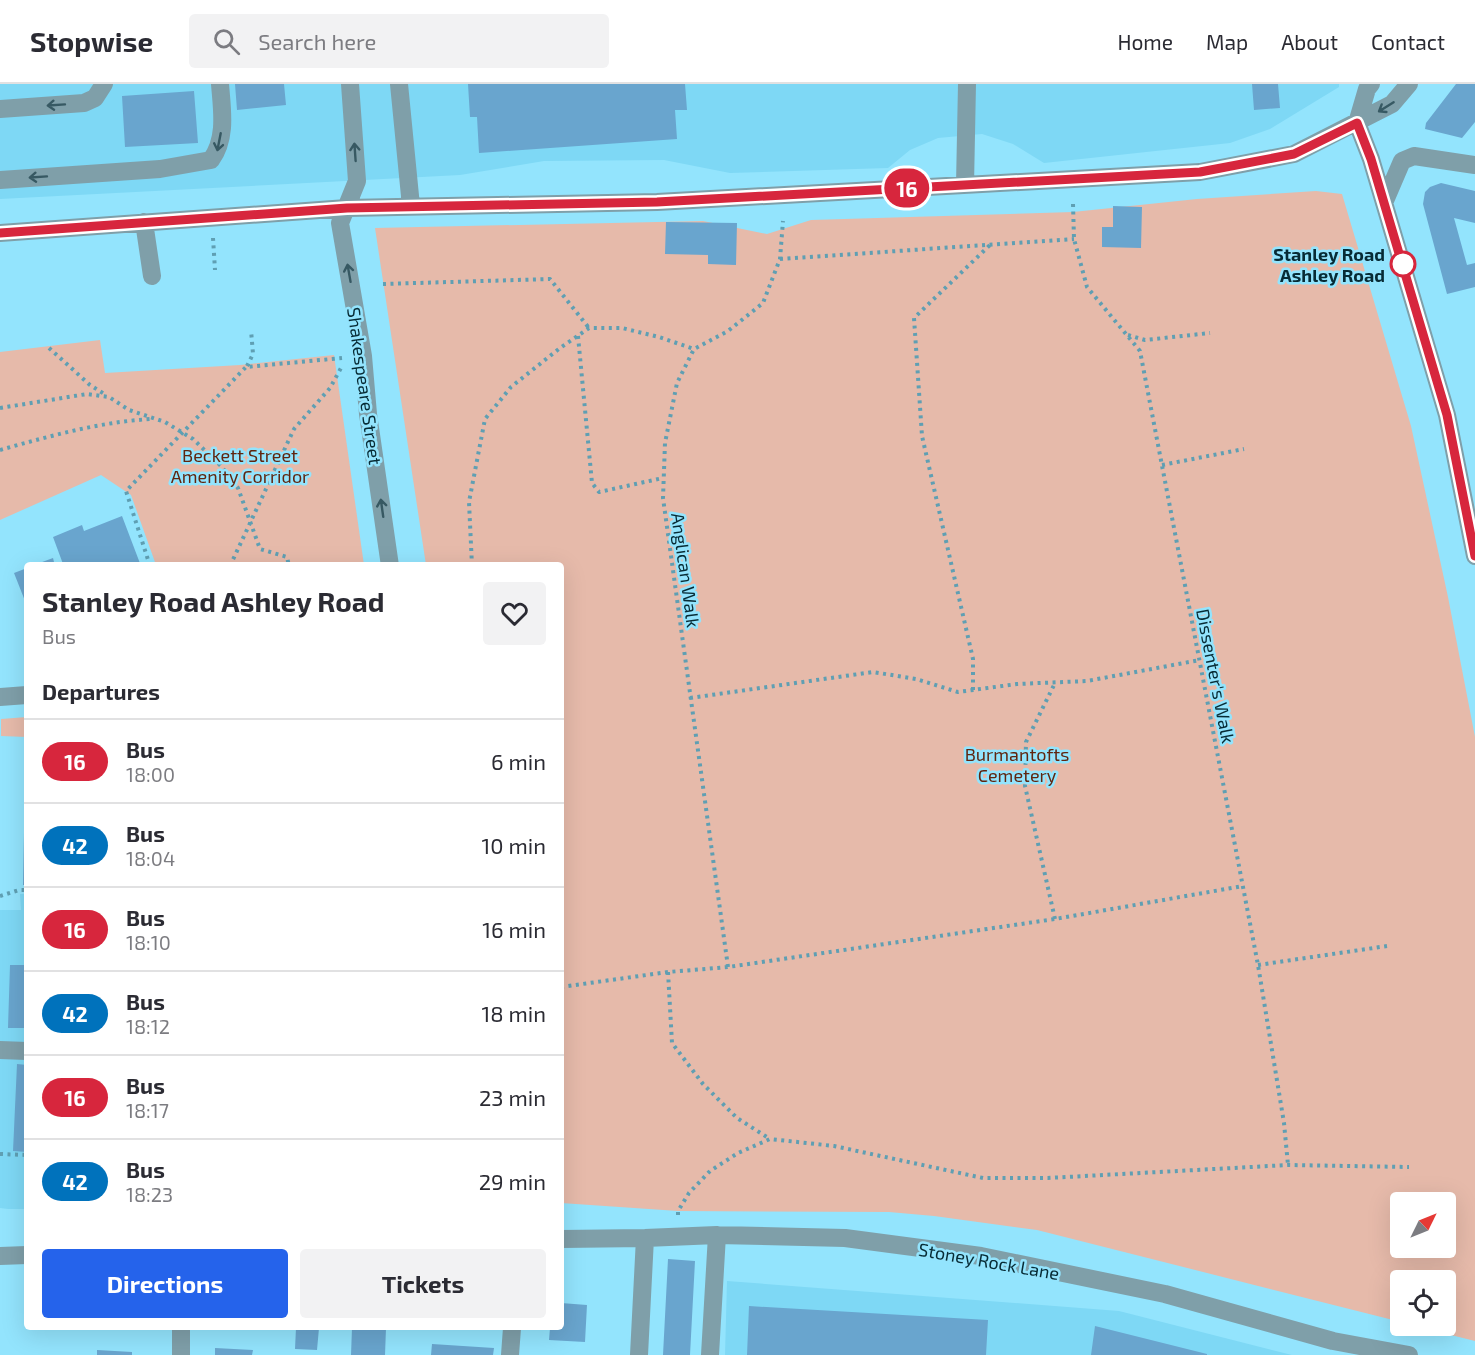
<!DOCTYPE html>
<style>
:root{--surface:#fff;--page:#f2f2f3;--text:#2b2b33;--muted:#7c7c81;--line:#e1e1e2;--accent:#2563eb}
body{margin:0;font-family:"Exo 2",sans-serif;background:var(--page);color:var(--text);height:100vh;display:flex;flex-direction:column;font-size:22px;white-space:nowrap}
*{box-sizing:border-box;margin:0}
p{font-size:20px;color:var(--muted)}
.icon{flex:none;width:33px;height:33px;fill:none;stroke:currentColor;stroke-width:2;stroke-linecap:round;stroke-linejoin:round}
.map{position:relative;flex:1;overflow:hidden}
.drawer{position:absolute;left:24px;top:478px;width:540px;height:768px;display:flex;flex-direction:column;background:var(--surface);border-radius:6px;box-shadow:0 6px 24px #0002}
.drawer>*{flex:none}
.badge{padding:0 12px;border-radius:20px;font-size:21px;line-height:39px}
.needle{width:39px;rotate:47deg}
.controls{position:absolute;left:1390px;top:1108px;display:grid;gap:12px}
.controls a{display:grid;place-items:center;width:66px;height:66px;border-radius:6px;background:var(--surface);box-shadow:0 6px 24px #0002;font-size:30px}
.map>.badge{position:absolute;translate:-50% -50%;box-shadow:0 0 0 3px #fff}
h2{padding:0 18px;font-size:22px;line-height:54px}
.round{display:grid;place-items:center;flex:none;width:63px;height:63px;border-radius:6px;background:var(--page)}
.headline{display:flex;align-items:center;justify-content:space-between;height:102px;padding:0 18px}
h1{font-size:28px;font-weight:700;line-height:45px}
.button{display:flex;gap:12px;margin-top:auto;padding:12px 18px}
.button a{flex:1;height:69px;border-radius:6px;background:var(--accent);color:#fff;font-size:24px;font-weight:700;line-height:69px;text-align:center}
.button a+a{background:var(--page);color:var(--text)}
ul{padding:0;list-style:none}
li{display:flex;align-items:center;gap:18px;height:84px;padding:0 18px;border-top:2px solid var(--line)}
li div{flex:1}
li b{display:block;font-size:22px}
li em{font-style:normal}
li .badge{min-width:66px;font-weight:700;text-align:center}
header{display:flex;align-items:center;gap:36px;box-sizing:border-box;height:84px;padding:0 30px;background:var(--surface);border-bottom:2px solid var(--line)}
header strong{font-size:28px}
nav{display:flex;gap:33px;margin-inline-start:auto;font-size:21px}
.search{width:420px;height:54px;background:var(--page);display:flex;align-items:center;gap:15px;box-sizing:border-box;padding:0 21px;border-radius:6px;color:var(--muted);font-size:22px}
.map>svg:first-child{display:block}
</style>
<header>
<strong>Stopwise</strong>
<div class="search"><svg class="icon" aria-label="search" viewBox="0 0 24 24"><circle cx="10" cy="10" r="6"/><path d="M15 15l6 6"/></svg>Search here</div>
<nav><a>Home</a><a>Map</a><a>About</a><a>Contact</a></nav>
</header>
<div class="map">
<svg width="1475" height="1271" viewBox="0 0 1475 1271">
<rect width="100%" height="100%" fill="#93e4fd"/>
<path fill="#7ed8f5" d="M0,0H1339V3L1270,45L1230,59L1044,79L1013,60L982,50L938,54L910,66L888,84L730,89L664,76L544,77L460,91L0,115Z
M20,810H27V1125H8L0,1124V826H21Z
M727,1197L1119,1227L1292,1271H725Z"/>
<path fill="#e6baaa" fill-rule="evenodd" d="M1316,107L1342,110L1411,342L1448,513L1475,653V1257L1415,1242H1446V1197H1401V1238L1037,1146L934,1132L889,1128L678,1127L561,1119V482L426,481L375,144L703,137L767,150L811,136L1073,128L1197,115ZM1401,1119H1446V1164H1401Z
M100,256L105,289L240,281L334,271L364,481H156L131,411L101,391L0,436V268Z
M27,633V653L1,652V635Z"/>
<path fill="#69a5ce" d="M235,0H284L286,21L237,26Z
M468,0H685L687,26H675L677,55L479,69L477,33H470Z
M1252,0H1278L1280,24L1254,26Z
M1456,0H1475V38L1462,54L1425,45L1426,39Z
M194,7L198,59L125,63L122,12Z
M1441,99L1475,107V139L1454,134L1467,181L1475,179V203L1447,210L1423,120L1425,108L1430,103Z
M1113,122L1142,123L1141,164L1102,163V143H1113Z
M666,138L737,139L736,181L708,180V171L665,170Z
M122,432L141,482H59L63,480L53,453L82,441L84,447Z
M53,474L55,482H34V481Z
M27,484V522L14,489Z
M25,696H27V801H23Z
M10,881H27V944H8Z
M17,980L27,981V1068L13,1067Z
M668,1175L695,1177L690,1271H663Z
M561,1219L587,1221L585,1258L549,1256L550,1244H561Z
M749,1222L988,1236L986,1271H747Z
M1095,1242L1207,1270V1271H1091Z
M296,1244H319L317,1266L295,1265Z
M352,1244H386L385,1271H351Z
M432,1260L494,1264L493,1271H431Z
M215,1264L253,1266L252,1271H215Z
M97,1266L132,1268V1271H97Z"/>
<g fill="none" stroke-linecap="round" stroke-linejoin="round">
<path stroke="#5f9fb3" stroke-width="4" stroke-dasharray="3 4.5" stroke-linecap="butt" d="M1073,120L1074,155L1087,203L1140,267L1258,881L1284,1039L1288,1081
M213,154L215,186
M780,175L1074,155
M383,200L550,195L589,244
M1128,251L1145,256L1210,249
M578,252L592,399L599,408L663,394
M49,264L90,301L106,311
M247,282L253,270L251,246
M0,324L87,310L109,313L129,326L165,338L193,355L221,382L238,404L260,465L287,473L289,482
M0,366C50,352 99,338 151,335
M1162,381L1244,365
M150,482L126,407L246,283L342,274
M230,482L294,345L330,304L341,284
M472,482L469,418L485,335L511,303L560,264L589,244H622L659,253L694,265
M973,606V575L922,352L914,234L991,160
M690,614L873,588L916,595L958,608L1017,600L1087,597L1200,576
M0,812L19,806H27
M1055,835L1025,702L1026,658L1055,599
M1258,881L1387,862
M728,883L663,414L665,359L677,299L694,265L728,247L763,219L780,175L783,137
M668,888L672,959L703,1000L737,1034L770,1055
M561,903L668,888L728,883L1055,835L1243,802
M0,1070L27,1071
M678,1131V1127L689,1109L710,1087L738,1069L770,1055L834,1062L983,1094H1048L1288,1081L1409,1083"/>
<path stroke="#7f9fa9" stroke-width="18" d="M350,0L357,97L340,139L363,272L368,330L390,482
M399,0L411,122
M0,25L84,19L95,14L104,0
M1357,39L1371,75L1447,331L1475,472
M1357,39L1367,5L1371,0
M0,96L160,85L211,76C227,54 222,26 220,0
M965,101L967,0
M1384,119L1402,77L1414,72L1475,81
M144,138L152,192
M0,149L347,124L657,118L1200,88L1294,70L1392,20L1409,0
M0,613L27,611
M0,966L27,967
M561,1155L645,1154L717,1151L845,1154L981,1172L1165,1210L1333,1257L1409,1271
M0,1172L27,1171
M181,1271V1244
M510,1271L512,1244
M639,1271L645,1154
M710,1271L717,1151"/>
</g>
<defs><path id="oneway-shaft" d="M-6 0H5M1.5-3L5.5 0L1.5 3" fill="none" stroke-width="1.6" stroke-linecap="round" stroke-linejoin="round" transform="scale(1.5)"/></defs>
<g stroke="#375963">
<use href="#oneway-shaft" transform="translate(56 21) rotate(176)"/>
<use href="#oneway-shaft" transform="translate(1386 23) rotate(148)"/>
<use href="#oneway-shaft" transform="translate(219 58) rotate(101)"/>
<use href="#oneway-shaft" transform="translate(355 68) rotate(-94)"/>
<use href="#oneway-shaft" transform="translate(38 93) rotate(176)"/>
<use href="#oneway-shaft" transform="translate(349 189) rotate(-100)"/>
<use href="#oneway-shaft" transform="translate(382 424) rotate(-98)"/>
</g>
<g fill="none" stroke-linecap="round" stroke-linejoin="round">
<defs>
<path id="line" d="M0,149L347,124L657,118L1200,88L1294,70L1357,39L1371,75L1447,331L1475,472"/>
</defs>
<use href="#line" stroke="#fff" stroke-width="14"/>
<use href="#line" stroke="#d7263d" stroke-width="9"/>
</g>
<circle fill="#fff" stroke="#d7263d" stroke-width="3" cx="1403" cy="180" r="12"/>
<g text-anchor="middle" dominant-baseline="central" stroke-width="5" stroke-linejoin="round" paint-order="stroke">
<g font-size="18" font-weight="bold" fill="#072b35" stroke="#93e4fd" text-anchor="end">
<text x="1385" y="170">Stanley Road<tspan x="1385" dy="21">Ashley Road</tspan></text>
</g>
<g font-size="18" fill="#072b35" stroke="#93e4fd">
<text transform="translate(365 302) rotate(82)">Shakespeare Street</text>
<text transform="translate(686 486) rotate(82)">Anglican Walk</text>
<text transform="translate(1216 592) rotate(79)">Dissenter's Walk</text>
<text transform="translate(989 1177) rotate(10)">Stoney Rock Lane</text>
</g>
<g font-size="18" fill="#60250f" stroke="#93e4fd">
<text x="240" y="371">Beckett Street<tspan x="240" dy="21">Amenity Corridor</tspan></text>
<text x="1017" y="670">Burmantofts<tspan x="1017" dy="21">Cemetery</tspan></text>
</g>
</g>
</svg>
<div class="controls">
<a><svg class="needle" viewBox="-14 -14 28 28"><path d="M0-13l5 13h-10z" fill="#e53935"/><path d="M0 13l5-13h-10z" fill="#7c7c81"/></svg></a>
<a><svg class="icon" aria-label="locate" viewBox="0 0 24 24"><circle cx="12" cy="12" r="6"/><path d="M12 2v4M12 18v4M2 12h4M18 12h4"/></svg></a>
</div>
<b class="badge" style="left:907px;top:104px;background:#d7263d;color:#fff">16</b>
<section class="drawer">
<div class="headline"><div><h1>Stanley Road Ashley Road</h1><p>Bus</p></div><a class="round"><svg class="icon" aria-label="heart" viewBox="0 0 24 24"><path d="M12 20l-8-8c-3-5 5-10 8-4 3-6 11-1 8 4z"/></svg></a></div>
<h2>Departures</h2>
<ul>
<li><span class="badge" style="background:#d7263d;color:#fff">16</span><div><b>Bus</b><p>18:00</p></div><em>6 min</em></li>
<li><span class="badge" style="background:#0072bc;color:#fff">42</span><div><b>Bus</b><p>18:04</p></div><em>10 min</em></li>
<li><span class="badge" style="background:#d7263d;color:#fff">16</span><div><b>Bus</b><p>18:10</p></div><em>16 min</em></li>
<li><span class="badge" style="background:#0072bc;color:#fff">42</span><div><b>Bus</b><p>18:12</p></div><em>18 min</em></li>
<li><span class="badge" style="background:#d7263d;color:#fff">16</span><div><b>Bus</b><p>18:17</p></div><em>23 min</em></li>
<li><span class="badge" style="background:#0072bc;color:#fff">42</span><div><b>Bus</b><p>18:23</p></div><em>29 min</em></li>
</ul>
<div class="button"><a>Directions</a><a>Tickets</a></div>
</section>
</div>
